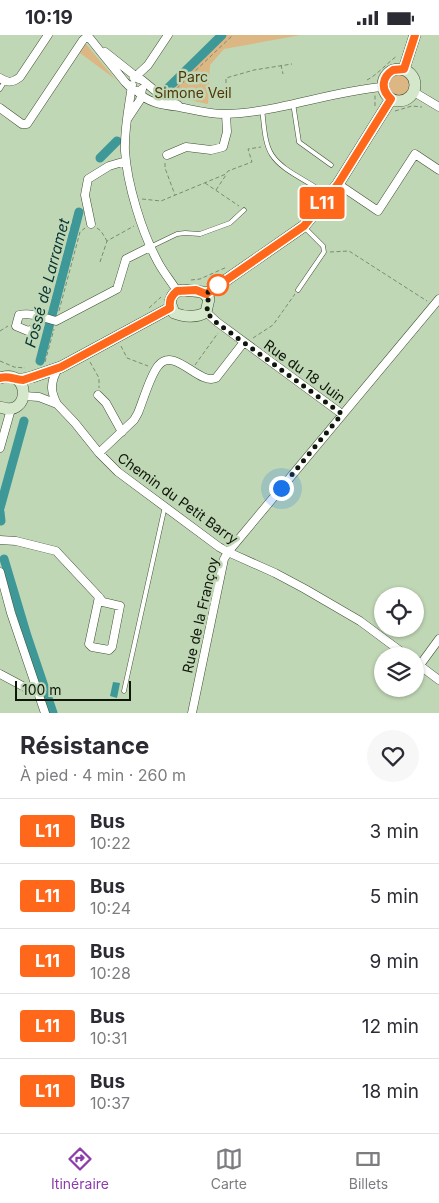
<!DOCTYPE html>
<html lang="fr">
<meta charset="utf-8">
<style>
:root{--surface:#fff;--page:#f7f7f7;--text:#2b2b33;--muted:#7c7c81;--line:#e1e1e2;--accent:#8d3cac}
body{margin:0;font-family:Inter,sans-serif;background:var(--page);color:var(--text);height:100vh;display:flex;flex-direction:column;font-size:19px;white-space:nowrap}
*{box-sizing:border-box;margin:0}
p{font-size:16px;color:var(--muted)}
.icon{flex:none;width:28px;height:28px;fill:none;stroke:currentColor;stroke-width:2;stroke-linecap:round;stroke-linejoin:round}
.map{position:relative;height:678px;overflow:hidden}
.side{display:flex;flex-direction:column;background:var(--surface);flex:1}
.side>*{flex:none}
.badge{padding:0 10px;border-radius:4px;font-size:18px;line-height:32px}
.buttons{position:absolute;left:374px;top:552px;display:grid;gap:10px}
.buttons a{display:grid;place-items:center;width:50px;height:50px;border-radius:50%;background:var(--surface);box-shadow:0 1px 4px #0004;font-size:25px}
.scale{position:absolute;left:15px;bottom:12px;width:116px;box-sizing:border-box;padding-left:5px;border:2px solid #0f170b;border-top:0;font-size:14px;line-height:18px;white-space:nowrap;color:#0f170b;-webkit-text-stroke:4px #c0d7b5;paint-order:stroke}
.you{position:absolute;width:25px;height:25px;margin:-12px;border:4px solid #fff;border-radius:50%;background:#1a73e8;box-shadow:0 0 0 8px #1a73e833}
.map>.badge{position:absolute;translate:-50% -50%;box-shadow:0 0 0 2px #fff}
.round{display:grid;place-items:center;flex:none;width:52px;height:52px;border-radius:26px;background:var(--page)}
.headline{display:flex;align-items:center;justify-content:space-between;height:85px;padding:0 20px}
h1{font-size:24px;font-weight:700;line-height:38px}
ul{padding:0;list-style:none}
li{display:flex;align-items:center;gap:15px;height:65px;padding:0 20px;border-top:1px solid var(--line)}
li div{flex:1}
li b{display:block;font-size:19px}
li em{font-style:normal}
li .badge{min-width:55px;font-weight:700;text-align:center}
.status{display:flex;justify-content:space-between;align-items:center;height:35px;padding:0 25px;background:var(--surface);direction:ltr}
.status svg{height:14px;fill:currentColor}
.tab-bar{display:flex;justify-content:space-around;align-items:center;height:70px;border-top:1px solid var(--line);background:var(--surface);font-size:14px;color:var(--muted)}
.tab-bar a{display:grid;justify-items:center;gap:2px}
.tab-bar .selected{color:var(--accent)}
.map>svg:first-child{display:block}
</style>
<div class="status"><b>10:19</b><svg viewBox="0 0 49 12"><path d="M0 12V9h3v3zM5 12V6h3v6zM10 12V3h3v9zM15 12V0h3v12zM26 1h20v11H26zM47 4h2v5h-2z"/></svg></div>
<div class="map">
<svg width="439" height="678" viewBox="0 0 439 678">
<rect width="100%" height="100%" fill="#c0d7b5"/>
<path fill="#dcb783" d="M219,0H301L224,14L210,30L208,69C191,66 179,62 165,52Z
M86,9L115,44L80,18Z
M388 50a11 11 0 1 1 22 0a11 11 0 1 1-22 0Z"/>
<path fill="#3f9898" d="M113,647L120,648L117,663L110,661Z"/>
<g fill="none" stroke-linecap="round" stroke-linejoin="round">
<path stroke="#3f9898" stroke-width="9" d="M167,54L222,0
M100,123L117,106
M40,326L79,177
M0,473L24,386
M0,477L1,486
M4,524L27,601L53,678"/>
<defs>
<path id="lane" d="M0,54L5,46
M293,68L299,107L331,130
M262,74C264,88 264,108 272,120C281,134 302,143 315,152
M150,212L177,199L185,198L200,199L230,188L244,175
M298,255L324,217L323,211L305,193
M124,656L165,471"/>
<path id="street" d="M88,1L125,47L133,55
M105,17L139,44
M0,43C8,48 12,48 20,42L48,0
M134,43L148,30L168,0
M142,45L164,63L178,70
M132,50C129,72 124,94 125,116C127,149 142,198 158,227C163,237 171,246 177,256
M137,56C147,68 164,70 179,72C194,75 209,79 224,79C278,78 330,56 383,52
M414,57L439,72
M0,73L22,89H27L83,5L88,1
M128,83L140,65L142,54
M167,120L186,112L211,115L223,112L227,97L226,79
M338,149L378,176L415,119L439,135
M91,189L85,160L88,144L109,131L126,126
M206,277L217,287L342,379
M45,283L39,286L36,293L28,296L16,291L19,280C31,277 45,283 56,286L117,254L126,224L150,212
M56,337C50,350 51,357 57,369
M98,360L106,368L122,397
M24,361L39,362L57,369L75,388L99,418L118,437L219,512L228,517L275,538L305,554L360,586L407,621
M0,413L11,374
M99,418L134,385L138,378C143,366 150,341 158,331C174,310 199,351 216,343L244,307
M0,505L16,506L56,516L99,562L103,567L120,571L112,612L109,615L92,612L89,609L99,562
M0,537L11,578L45,678
M415,627L439,645
M420,630L439,604
M0,639L30,655L37,654
M192,678L224,524L228,517L439,264"/>
<path id="secondary" d="M383 50a16 16 0 1 1 32 0a16 16 0 1 1-32 0Z
M404,34L415,0
M183,255L203,257L209,264L206,277C197,283 184,282 174,278L170,267C172,260 174,256 183,255Z
M206,259L304,191L338,149L391,64
M0,343C31,332 31,384 0,372
M18,345L32,342L61,332L170,273"/>
</defs>
<use href="#lane" stroke="#3e5134" stroke-width="5"/>
<use href="#street" stroke="#3e5134" stroke-width="9"/>
<use href="#secondary" stroke="#3e5134" stroke-width="12"/>
<path stroke="#7a8b72" stroke-width="1" stroke-dasharray="4 2.5" stroke-linecap="butt" d="M281,30L283,39
M367,45C377,40 387,28 397,21
M226,48V43L254,35L292,29
M172,58L233,0
M375,71V60
M395,76L412,71L422,72
M165,128V133L175,160
M205,148L239,171
M216,155L226,140
M142,164L161,166L226,139L228,136L252,127L248,114L261,112
M97,193L101,196L107,206
M330,217L349,216L427,266
M100,227L107,206L134,191
M191,245L200,244L227,232
M149,273L161,262
M59,276L80,197L85,193
M0,296L8,291
M253,303L273,290L295,259
M121,311L127,323L148,331
M0,326L14,332L25,333
M45,327L54,294
M90,327L99,343V353
M195,330L218,298"/>
<use href="#lane" stroke="#fff" stroke-width="4"/>
<use href="#street" stroke="#fff" stroke-width="8"/>
<use href="#secondary" stroke="#d5e7cb" stroke-width="11"/>
</g>
<g fill="none" stroke-linecap="round" stroke-linejoin="round">
<defs>
<path id="line" d="M0,343C9,340 14,345 23,345L61,332L170,273C169,265 171,261 177,256L196,255L206,259L304,191L338,149L391,64C380,54 382,42 393,35L404,34L415,0"/>
</defs>
<use href="#line" stroke="#fff" stroke-width="11"/>
<use href="#line" stroke="#ff671b" stroke-width="8"/>
<path stroke="#0f170b" stroke-width="5" stroke-dasharray="0 9" d="M218,250L220,248L206,259C209,265 209,270 206,277L217,288L342,379L281,453"/>
</g>
<circle fill="#fff" stroke="#ff671b" stroke-width="2.5" cx="218" cy="250" r="10"/>
<g text-anchor="middle" dominant-baseline="central" stroke-width="5" stroke-linejoin="round" paint-order="stroke">
<g font-size="14" fill="#4f3508" stroke="#c0d7b5">
<text x="193" y="41">Parc<tspan x="193" dy="16">Simone Veil</tspan></text>
</g>
<g font-size="14" fill="#0f170b" stroke="#c0d7b5">
<text transform="translate(305 336) rotate(36)">Rue du 18 Juin</text>
<text transform="translate(178 463) rotate(36)">Chemin du Petit Barry</text>
<text transform="translate(200 580) rotate(-77)">Rue de la Françoy</text>
</g>
<g font-size="15" font-style="italic" fill="#063333" stroke="#c0d7b5">
<text transform="translate(47 248) rotate(-75)">Fossé de Larramet</text>
</g>
</g>
</svg>
<div class="buttons">
<a><svg class="icon" aria-label="locate" viewBox="0 0 24 24"><circle cx="12" cy="12" r="6"/><path d="M12 2v4M12 18v4M2 12h4M18 12h4"/></svg></a>
<a><svg class="icon" aria-label="layers" viewBox="0 0 24 24"><path d="M12 4l9 5-9 5-9-5zM3 14l9 5 9-5"/></svg></a>
</div>
<div class="scale">100 m</div>
<div class="you" style="left:281px;top:453px"></div>
<b class="badge" style="left:322px;top:168px;background:#ff671b;color:#fff">L11</b>
</div>
<section class="side">
<div class="headline"><div><h1>Résistance</h1><p>À pied · 4 min · 260 m</p></div><a class="round"><svg class="icon" aria-label="heart" viewBox="0 0 24 24"><path d="M12 20l-8-8c-3-5 5-10 8-4 3-6 11-1 8 4z"/></svg></a></div>
<ul>
<li><span class="badge" style="background:#ff671b;color:#fff">L11</span><div><b>Bus</b><p>10:22</p></div><em>3 min</em></li>
<li><span class="badge" style="background:#ff671b;color:#fff">L11</span><div><b>Bus</b><p>10:24</p></div><em>5 min</em></li>
<li><span class="badge" style="background:#ff671b;color:#fff">L11</span><div><b>Bus</b><p>10:28</p></div><em>9 min</em></li>
<li><span class="badge" style="background:#ff671b;color:#fff">L11</span><div><b>Bus</b><p>10:31</p></div><em>12 min</em></li>
<li><span class="badge" style="background:#ff671b;color:#fff">L11</span><div><b>Bus</b><p>10:37</p></div><em>18 min</em></li>
</ul>
</section>
<nav class="tab-bar">
<a class="selected"><svg class="icon" aria-label="directions" viewBox="0 0 24 24"><path d="M12 3l9 9-9 9-9-9zM9 14v-3h6M13 9l2 2-2 2"/></svg>Itinéraire</a>
<a><svg class="icon" aria-label="map" viewBox="0 0 24 24"><path d="M3 6l6-2 6 2 6-2v14l-6 2-6-2-6 2zM9 4v14M15 6v14"/></svg>Carte</a>
<a><svg class="icon" aria-label="tickets" viewBox="0 0 24 24"><path d="M3 7h18v10H3zM15 7v10"/></svg>Billets</a>
</nav>
